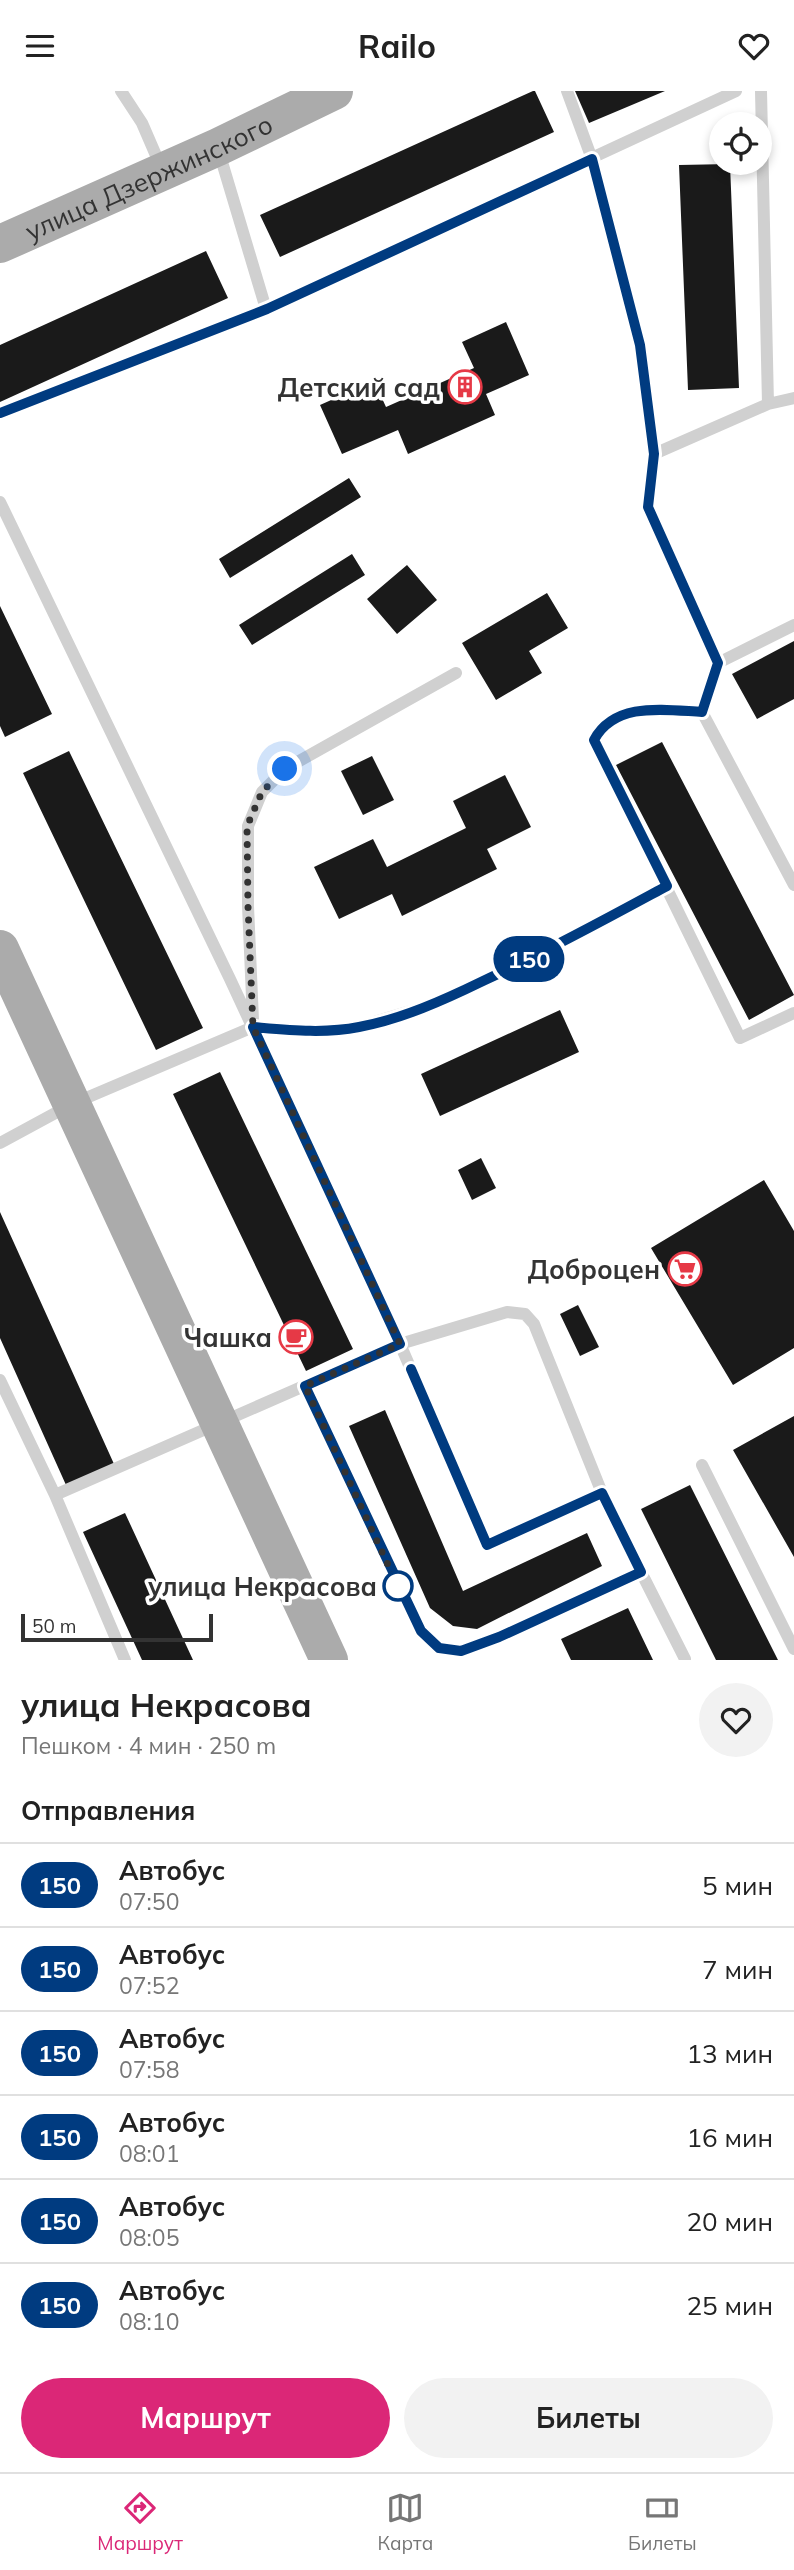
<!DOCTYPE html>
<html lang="ru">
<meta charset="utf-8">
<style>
:root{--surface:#fff;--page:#f2f2f2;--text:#222;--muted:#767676;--line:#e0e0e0;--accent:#db2777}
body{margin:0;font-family:Mulish,sans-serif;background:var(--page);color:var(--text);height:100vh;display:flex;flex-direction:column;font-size:26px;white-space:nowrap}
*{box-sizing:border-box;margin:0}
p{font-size:23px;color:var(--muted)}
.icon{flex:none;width:38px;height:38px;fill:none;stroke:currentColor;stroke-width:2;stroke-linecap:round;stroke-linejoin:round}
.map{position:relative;height:1569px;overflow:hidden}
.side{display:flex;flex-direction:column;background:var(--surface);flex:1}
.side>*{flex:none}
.badge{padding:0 14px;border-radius:23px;font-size:24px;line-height:46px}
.controls{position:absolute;left:709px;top:21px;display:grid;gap:14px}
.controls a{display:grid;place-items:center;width:63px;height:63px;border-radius:50%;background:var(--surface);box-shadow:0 4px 10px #0003;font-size:35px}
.scale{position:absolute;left:21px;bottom:18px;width:192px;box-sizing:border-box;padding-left:7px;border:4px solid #333;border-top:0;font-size:19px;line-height:24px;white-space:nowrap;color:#333;-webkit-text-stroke:5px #fff;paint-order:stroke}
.you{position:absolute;width:35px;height:35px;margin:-18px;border:5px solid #fff;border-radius:50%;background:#1a73e8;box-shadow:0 0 0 10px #1a73e833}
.map>.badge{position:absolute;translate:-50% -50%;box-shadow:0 0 0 4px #fff}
h2{padding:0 21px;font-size:26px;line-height:63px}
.round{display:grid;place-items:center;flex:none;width:74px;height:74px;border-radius:37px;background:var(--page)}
.overview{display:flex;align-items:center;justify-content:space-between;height:119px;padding:0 21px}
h1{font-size:33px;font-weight:700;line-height:52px}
.button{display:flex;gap:14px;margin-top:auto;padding:14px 21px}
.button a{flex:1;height:80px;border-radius:42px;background:var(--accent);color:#fff;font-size:28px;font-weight:700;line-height:80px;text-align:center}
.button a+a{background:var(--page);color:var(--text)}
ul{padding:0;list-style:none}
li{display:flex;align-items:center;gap:21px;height:84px;padding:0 21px;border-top:2px solid var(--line)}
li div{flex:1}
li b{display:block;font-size:26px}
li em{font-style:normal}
li .badge{min-width:77px;font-weight:700;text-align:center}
header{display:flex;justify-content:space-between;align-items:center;height:91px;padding:0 21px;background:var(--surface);font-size:32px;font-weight:700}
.tab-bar{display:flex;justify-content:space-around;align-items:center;height:98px;border-top:2px solid var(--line);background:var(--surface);font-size:19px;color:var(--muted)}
.tab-bar a{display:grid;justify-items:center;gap:4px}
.tab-bar .selected{color:var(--accent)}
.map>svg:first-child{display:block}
</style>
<header><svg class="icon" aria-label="menu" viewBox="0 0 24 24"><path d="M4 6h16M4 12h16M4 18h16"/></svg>Railo<svg class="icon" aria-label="heart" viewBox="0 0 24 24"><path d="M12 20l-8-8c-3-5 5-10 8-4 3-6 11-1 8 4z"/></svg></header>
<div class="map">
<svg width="794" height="1569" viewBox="0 0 794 1569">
<rect width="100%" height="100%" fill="#fff"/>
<path fill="#1a1a1a" d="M533,0H535L554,41L280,166L260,124Z
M575,0H665L589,32Z
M730,73L739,297L688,299L679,74Z
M206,160L228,207L0,311V254Z
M506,231L529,284L486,303L495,324L408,363L398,339L342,363L320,314L374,290L386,316L474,277L462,251Z
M349,387L361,406L230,487L219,468Z
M352,463L365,484L252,554L239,534Z
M407,474L437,509L397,543L367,508Z
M547,502L568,537L529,560L542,582L496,609L462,552Z
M0,515L52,623L5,646L0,635Z
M794,550V608L757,628L732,583Z
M662,651L794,904L749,929L616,674Z
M69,660L203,937L156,959L23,682Z
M372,665L394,709L363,724L341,680Z
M505,684L531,736L487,758L497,778L402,825L392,803L339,828L314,776L373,748L387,776L466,737L453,710Z
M560,919L579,961L440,1025L421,983Z
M220,981L353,1258L306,1280L173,1003Z
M481,1067L496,1097L472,1109L458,1079Z
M764,1089L794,1140V1257L733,1294L651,1157Z
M0,1121L114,1373L66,1394L0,1247Z
M578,1214L599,1256L580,1265L560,1223Z
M385,1319L463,1500L587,1442L602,1475L477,1538L453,1535L430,1517L349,1335Z
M794,1325V1466L733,1359Z
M690,1394L778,1569H716L641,1418Z
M125,1422L193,1569H142L83,1441Z
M628,1517L653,1569H571L561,1548Z"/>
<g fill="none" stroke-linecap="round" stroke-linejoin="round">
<path stroke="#d0d0d0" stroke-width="12" d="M121,0L142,32L161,76
M567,0L592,68L641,254L654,363L648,416L718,572L702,621L794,794
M761,0L768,313
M219,61L266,218
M0,322L266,218L736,0
M654,363L768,313L794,307
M0,411L230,888L400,1253L507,1221L525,1223L534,1233L602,1402L641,1481L499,1546L461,1560L439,1557L421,1540L305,1295
M718,572L794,534
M702,621C665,619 615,610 594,649L740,947L794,922
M253,929L248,815V735L262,701L285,678L456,582
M0,1052L72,1013L253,936L306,940L358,936L440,911L518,874L668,795
M0,1289L55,1404L125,1569
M702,1374L794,1558
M55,1404L400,1253L487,1454L602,1402
M641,1481L685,1568"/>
<g stroke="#ababab" stroke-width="38">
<path id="s1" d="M0,153L218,56L334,0"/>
<path d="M0,858L329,1569"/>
</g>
</g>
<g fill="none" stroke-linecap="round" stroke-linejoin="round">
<defs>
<path id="line" d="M0,322L267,218L592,68L640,254L654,363L648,416L718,572L702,621C665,619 615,610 594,649L667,795C606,828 546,861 483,890C444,909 402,928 359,936C324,943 288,939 253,936L400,1253L305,1295L421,1540L439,1557L461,1560L499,1546L641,1481L602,1402L487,1454L411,1278"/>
</defs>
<use href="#line" stroke="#fff" stroke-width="16"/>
<use href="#line" stroke="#003b80" stroke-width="10"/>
<path stroke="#333" stroke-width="7" stroke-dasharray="0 12.6" d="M285,678L262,701L247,735L248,815L253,936L400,1253L305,1295L402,1504L398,1495"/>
</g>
<defs>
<symbol id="building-ring" viewBox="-11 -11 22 22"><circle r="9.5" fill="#fff" stroke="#e63946" stroke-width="1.5"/><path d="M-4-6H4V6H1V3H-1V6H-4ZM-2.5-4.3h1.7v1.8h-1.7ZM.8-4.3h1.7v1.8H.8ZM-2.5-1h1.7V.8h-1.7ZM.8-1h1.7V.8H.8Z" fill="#e63946"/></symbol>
<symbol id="supermarket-ring" viewBox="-11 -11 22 22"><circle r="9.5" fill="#fff" stroke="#e63946" stroke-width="1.5"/><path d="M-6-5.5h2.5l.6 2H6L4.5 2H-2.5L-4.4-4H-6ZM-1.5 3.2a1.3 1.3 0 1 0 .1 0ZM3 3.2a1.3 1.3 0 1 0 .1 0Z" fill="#e63946"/></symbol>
<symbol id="cafe-ring" viewBox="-11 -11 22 22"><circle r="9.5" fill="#fff" stroke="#e63946" stroke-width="1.5"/><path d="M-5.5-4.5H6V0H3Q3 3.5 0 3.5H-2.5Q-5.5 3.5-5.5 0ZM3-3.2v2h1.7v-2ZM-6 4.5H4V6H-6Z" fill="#e63946"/></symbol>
</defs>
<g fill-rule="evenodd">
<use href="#building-ring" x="446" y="277" width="38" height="38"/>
<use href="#supermarket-ring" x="666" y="1159" width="38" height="38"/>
<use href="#cafe-ring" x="277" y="1227" width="38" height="38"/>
</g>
<circle fill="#fff" stroke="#003b80" stroke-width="3.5" cx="398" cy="1495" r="14"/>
<g text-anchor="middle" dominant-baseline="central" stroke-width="7" stroke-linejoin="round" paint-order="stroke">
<g font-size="26" fill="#333" stroke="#fff">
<text stroke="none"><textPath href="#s1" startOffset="163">улица Дзержинского</textPath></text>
</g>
<g font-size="26" font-weight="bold" fill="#333" stroke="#fff" text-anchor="end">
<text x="440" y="296">Детский сад</text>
<text x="660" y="1178">Доброцен</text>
<text x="272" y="1246">Чашка</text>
</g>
<g font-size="26" font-weight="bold" fill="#333" stroke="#fff" text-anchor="end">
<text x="377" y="1495">улица Некрасова</text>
</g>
</g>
</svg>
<div class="controls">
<a><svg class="icon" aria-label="locate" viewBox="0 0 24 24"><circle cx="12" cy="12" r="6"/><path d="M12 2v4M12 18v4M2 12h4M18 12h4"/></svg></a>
</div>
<div class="scale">50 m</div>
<div class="you" style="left:285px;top:678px"></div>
<b class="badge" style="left:529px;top:868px;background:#003b80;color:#fff">150</b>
</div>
<section class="side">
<div class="overview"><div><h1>улица Некрасова</h1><p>Пешком · 4 мин · 250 m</p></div><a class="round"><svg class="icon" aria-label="heart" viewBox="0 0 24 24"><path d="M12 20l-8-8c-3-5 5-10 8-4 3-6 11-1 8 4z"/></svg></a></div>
<h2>Отправления</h2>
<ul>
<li><span class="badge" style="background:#003b80;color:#fff">150</span><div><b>Автобус</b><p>07:50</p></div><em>5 мин</em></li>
<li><span class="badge" style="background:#003b80;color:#fff">150</span><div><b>Автобус</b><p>07:52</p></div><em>7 мин</em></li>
<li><span class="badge" style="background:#003b80;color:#fff">150</span><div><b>Автобус</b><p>07:58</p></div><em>13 мин</em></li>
<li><span class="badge" style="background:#003b80;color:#fff">150</span><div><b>Автобус</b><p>08:01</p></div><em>16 мин</em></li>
<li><span class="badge" style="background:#003b80;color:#fff">150</span><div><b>Автобус</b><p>08:05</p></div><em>20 мин</em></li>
<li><span class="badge" style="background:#003b80;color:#fff">150</span><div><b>Автобус</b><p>08:10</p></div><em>25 мин</em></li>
</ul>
<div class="button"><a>Маршрут</a><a>Билеты</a></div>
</section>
<nav class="tab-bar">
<a class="selected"><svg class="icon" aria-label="directions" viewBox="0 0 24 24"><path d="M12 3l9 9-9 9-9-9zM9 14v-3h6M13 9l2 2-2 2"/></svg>Маршрут</a>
<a><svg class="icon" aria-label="map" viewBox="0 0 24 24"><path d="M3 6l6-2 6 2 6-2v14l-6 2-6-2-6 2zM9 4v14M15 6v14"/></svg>Карта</a>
<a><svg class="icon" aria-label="tickets" viewBox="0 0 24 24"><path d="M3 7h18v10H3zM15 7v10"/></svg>Билеты</a>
</nav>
